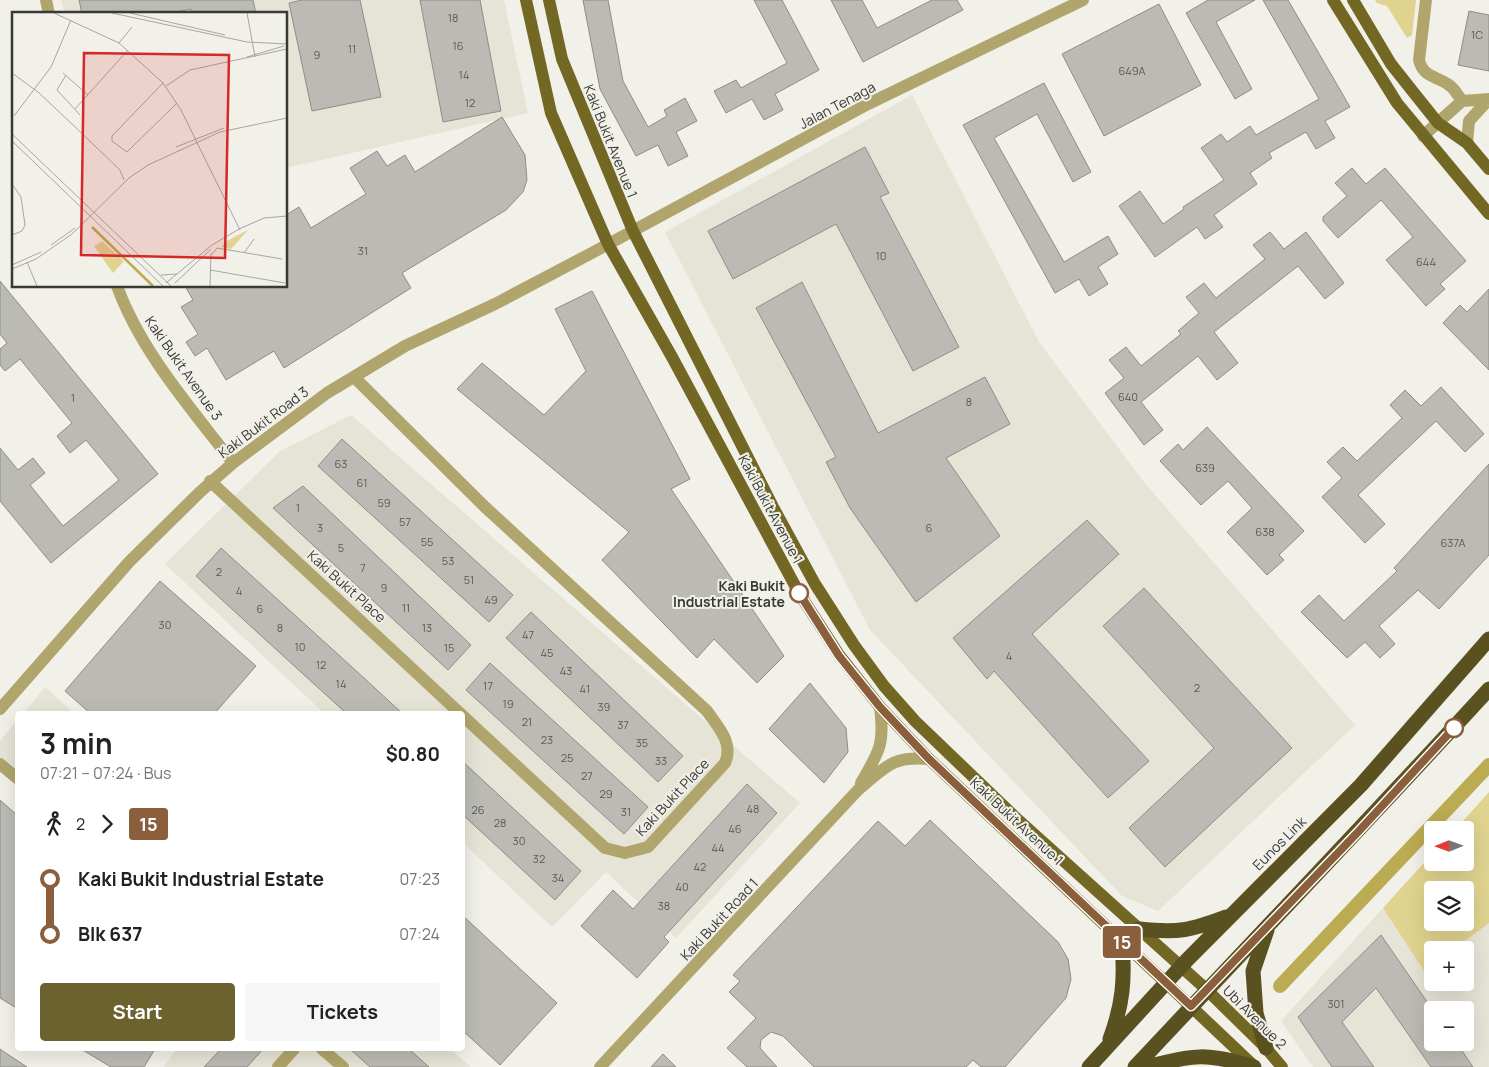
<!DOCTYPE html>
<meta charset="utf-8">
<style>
:root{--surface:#fff;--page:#f6f6f6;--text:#222;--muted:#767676;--accent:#6b622e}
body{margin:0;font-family:Manrope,sans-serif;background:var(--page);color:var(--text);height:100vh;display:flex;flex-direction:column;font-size:19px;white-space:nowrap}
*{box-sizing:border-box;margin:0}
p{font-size:16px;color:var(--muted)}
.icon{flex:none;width:28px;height:28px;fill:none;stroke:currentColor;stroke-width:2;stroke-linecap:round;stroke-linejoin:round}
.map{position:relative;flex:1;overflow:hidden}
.details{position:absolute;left:15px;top:711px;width:450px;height:340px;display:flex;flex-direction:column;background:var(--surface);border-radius:5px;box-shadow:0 5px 20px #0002}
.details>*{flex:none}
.badge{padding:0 10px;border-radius:4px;font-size:18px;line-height:32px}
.needle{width:32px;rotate:269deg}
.controls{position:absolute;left:1424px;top:821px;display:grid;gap:10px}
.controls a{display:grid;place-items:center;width:50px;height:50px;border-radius:5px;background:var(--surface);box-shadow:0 5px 20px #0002;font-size:25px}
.map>.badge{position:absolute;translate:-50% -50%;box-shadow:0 0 0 2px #fff}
.legs{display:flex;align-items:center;gap:8px;height:55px;padding:0 25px;font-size:16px}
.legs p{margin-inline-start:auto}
.head{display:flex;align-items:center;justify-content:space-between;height:85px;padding:0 25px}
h1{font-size:28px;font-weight:700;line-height:38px}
.action{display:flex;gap:10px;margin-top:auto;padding:10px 25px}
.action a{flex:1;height:58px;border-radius:5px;background:var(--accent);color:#fff;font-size:20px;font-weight:700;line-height:58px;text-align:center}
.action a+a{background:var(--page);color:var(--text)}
ul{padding:0 25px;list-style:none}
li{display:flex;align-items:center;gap:18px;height:55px;font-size:19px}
li i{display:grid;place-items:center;width:8px;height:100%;margin:0 6px;background:currentColor}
li i::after{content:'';width:12px;height:12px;margin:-6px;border:4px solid;border-radius:50%;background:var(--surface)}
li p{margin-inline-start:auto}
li:first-child i{background:linear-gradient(#0000 50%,currentColor 0)}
li:last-child i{background:linear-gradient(currentColor 50%,#0000 0)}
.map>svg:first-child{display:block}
</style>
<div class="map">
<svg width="1489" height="1067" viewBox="0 0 1489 1067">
<rect width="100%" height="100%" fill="#f1f0e9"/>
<path fill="#e6e4d6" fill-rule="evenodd" d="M61,0H504L528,113L286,168V14H65Z
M912,95L1039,342L1143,481L1355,725L1158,911L1122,896L870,630L665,232Z
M351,415L800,803L676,938L606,872L552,927L463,843L462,714H325L165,564L280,451Z
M45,687L75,714H23Z
M17,720V785L0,769V741Z
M1383,908L1424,971L1432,965V982H1465V950H1453L1489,923V1067H1313L1281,1021ZM1432,1010H1465V1042H1432Z
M176,1049H450L471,1067H164Z"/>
<path fill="#e0d38f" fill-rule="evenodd" d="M1375,0H1416L1412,35L1407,38L1387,6L1377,3Z
M1489,792V923L1453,950H1432V965L1424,971L1383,908L1432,854V862H1465V830H1455ZM1432,890H1465V922H1432Z"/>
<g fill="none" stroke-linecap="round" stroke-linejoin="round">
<path stroke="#bbab52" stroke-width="14" d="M1280,986L1489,765"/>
</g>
<path fill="#bbbab4" stroke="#8e8d87" d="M79,0H253L256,14H191V9L168,14H82Z
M302,0H360L381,97L312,111L289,3Z
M420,0H480L501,111L443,122Z
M583,0H608L623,81L648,127L667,116L664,110L685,98L697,121L676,132L688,156L668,166L658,145L636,156L600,89Z
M754,0H782L819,70L775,94L783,110L764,120L752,99L726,113L714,91L736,80L741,88L787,63Z
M831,0H862L877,28L932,0H957L963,10L863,62Z
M1208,0H1255L1216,22L1252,89L1235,99L1186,13Z
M1263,0H1288L1350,107L1325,121L1335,138L1316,149L1306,132L1269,153L1272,158L1250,173L1257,184L1214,215L1223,227L1205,239L1197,227L1155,257L1119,206L1140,191L1163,224L1184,209L1183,207L1224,180L1201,148L1221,134L1227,142L1250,126L1256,135L1319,99Z
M1159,4L1201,85L1104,136L1062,54Z
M1469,11L1489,15V71L1458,65Z
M1044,83L1091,172L1073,182L1037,114L994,138L1064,262L1108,236L1118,254L1098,267L1108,284L1089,296L1079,279L1055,293L963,125Z
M502,117L525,155L527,180L523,192L506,210L402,273L411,288L284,368L274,351L226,380L207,348L195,356L186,342L198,334L181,307L193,300L185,286H286V215L299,207L311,228L366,194L350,168L377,151L387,166L405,155L415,172Z
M865,147L889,193L880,197L959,347L913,371L836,224L733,279L708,231Z
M1352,168L1366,184L1385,168L1466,261L1440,284L1445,289L1426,306L1386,260L1413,237L1381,200L1338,238L1323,221V217L1347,196L1335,183Z
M1270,232L1284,249L1306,232L1344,283L1325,299L1298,266L1214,332L1238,363L1217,380L1198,356L1141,402L1163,430L1144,445L1105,393L1124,378L1109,360L1126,347L1141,366L1181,334L1178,331L1199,313L1186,297L1204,283L1216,298L1265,259L1253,245Z
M0,281L158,474L51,563L0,501V448L18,470L33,458L45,473L30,485L63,526L119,480L86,440L70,453L57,436L72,423L20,359L5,371L0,365V349L7,343L0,334Z
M802,282L878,433L985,377L1010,424L946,458L1000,536L916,602L850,508L826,462L836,457L756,308Z
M1489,289V370L1443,323L1460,305L1467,312Z
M592,291L690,479L671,489L784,656L757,683L714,639L697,658L602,560L629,532L457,389L482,363L544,415L586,371L555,309Z
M1441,387L1484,434L1465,452L1436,421L1358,495L1385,524L1365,543L1322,497L1342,478L1327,462L1343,447L1357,461L1402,418L1390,405L1405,390L1421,406Z
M1207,427L1304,531L1279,555L1284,560L1267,575L1227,532L1252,508L1228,481L1201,505L1160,461L1178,444L1183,450Z
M342,439L513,595L489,622L318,466Z
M1489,464V555L1439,609L1418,590L1379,626L1395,644L1380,658L1365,642L1347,658L1301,612L1319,595L1344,621L1397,571L1394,568Z
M303,486L471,645L448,670L273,508Z
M1087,520L1119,554L1032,634L1149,761L1108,798L994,671L987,679L953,638Z
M221,548L364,678L403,714H347L257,632L196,576Z
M160,581L256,666L214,714H91L65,691Z
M1144,588L1292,748L1165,867L1129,828L1214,748L1103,626Z
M531,612L683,756L658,782L506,638Z
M490,663L648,807L624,834L466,690Z
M810,683L846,728L848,752L824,783L769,729Z
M462,761L581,871L555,900L462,814Z
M747,784L777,813L664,937L669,942L637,978L581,926L613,890L633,909Z
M0,800L18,816V1009L0,998Z
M930,820L1058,942L1068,959L1071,979L1066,998L1005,1067H981L973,1060L966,1067H814L783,1036L771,1032L761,1040L760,1048L777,1067H747L727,1048L756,1018L729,992L740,981L733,975L878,821L905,846Z
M462,915L557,1003L500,1065L462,1030Z
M1381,935L1432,1009V1042H1456L1473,1067H1431L1376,988L1342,1022L1374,1067H1332L1298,1017Z
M0,1049L27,1067H0Z
M81,1049H155L144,1067H111Z
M221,1049H263L247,1067H204Z
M350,1049H409L429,1067H370Z
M663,1054L676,1067H651Z"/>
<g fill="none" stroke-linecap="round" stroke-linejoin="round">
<path stroke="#b0a56c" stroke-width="12" d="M46,0L49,14
M1426,0L1419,60C1423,77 1436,76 1449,85C1455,89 1458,96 1462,101
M1423,136L1462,101L1489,99
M1467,143L1469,121L1489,99
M117,286C141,352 191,408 233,463
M210,481L605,848L625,853L648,847L725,763C734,743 718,727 707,711L485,507L354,377
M0,709L129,562L200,492L233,463L327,393L405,346L495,304L588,255L868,104L1083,0
M0,764L18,779
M861,783C879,752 885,744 880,707
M322,1049L343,1067
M278,1067L294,1049
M600,1067L858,790C886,767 891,756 929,759"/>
<path stroke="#736724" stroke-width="12" d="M526,0L551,113L608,244L672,357L799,593L839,655L880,707L929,759L1254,1066
M549,0L562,59L633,231L773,507L815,584L854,645L884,686L915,721L1016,818L1206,989L1266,1048L1282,1067
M1333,0L1397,103L1489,214
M1353,0L1391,64L1414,93L1438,123L1467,143L1489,169"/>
<path stroke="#5a5120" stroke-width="15" d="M1139,929C1178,933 1189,931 1226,917
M1110,1039C1123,1004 1125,979 1122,942
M1266,1048L1256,1013L1253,971L1267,930
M1089,1067L1187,960L1361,785L1489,639
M1135,1067C1253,941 1372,817 1489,689
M1147,1067C1193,1054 1208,1053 1254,1067"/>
</g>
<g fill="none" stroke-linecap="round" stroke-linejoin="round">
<defs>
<path id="line-1" d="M799,593L839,656L880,707L929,759L1191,1006L1358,832L1454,728"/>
</defs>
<use href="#line-1" stroke="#fff" stroke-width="11"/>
<use href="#line-1" stroke="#8b5e3c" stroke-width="8"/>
</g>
<g fill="#fff" stroke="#8b5e3c" stroke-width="2.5">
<circle cx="799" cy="593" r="9"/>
<circle cx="1454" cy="728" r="9"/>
</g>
<g text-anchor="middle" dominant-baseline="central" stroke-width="4" stroke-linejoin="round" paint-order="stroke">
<g font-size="11" fill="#5a5956">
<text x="453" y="17">18</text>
<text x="1477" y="34">1C</text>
<text x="458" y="45">16</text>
<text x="352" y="48">11</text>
<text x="317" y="54">9</text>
<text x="1132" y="70">649A</text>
<text x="464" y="74">14</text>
<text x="470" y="102">12</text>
<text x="363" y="250">31</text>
<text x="881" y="255">10</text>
<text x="1426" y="261">644</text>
<text x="1128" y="396">640</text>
<text x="73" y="397">1</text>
<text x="969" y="401">8</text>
<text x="341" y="463">63</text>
<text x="1205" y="467">639</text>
<text x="362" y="482">61</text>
<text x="384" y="502">59</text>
<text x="298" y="507">1</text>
<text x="405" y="521">57</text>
<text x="320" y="527">3</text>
<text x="929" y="527">6</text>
<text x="1265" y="531">638</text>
<text x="427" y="541">55</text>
<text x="1453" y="542">637A</text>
<text x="341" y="547">5</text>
<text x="448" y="560">53</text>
<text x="363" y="567">7</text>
<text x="219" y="571">2</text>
<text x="469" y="579">51</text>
<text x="384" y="587">9</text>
<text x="239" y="590">4</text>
<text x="491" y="599">49</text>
<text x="406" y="607">11</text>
<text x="260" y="608">6</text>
<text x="165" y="624">30</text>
<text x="280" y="627">8</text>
<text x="427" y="627">13</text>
<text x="528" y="634">47</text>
<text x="300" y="646">10</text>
<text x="449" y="647">15</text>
<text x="547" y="652">45</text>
<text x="1009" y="655">4</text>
<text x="321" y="664">12</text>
<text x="566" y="670">43</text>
<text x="341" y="683">14</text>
<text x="488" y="685">17</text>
<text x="1197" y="687">2</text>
<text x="585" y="688">41</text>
<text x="508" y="703">19</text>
<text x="604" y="706">39</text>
<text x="527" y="721">21</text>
<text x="623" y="724">37</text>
<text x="547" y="739">23</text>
<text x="642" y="742">35</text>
<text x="567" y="757">25</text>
<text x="661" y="760">33</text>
<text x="587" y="775">27</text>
<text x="606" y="793">29</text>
<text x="753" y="808">48</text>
<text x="478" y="809">26</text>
<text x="626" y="811">31</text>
<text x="500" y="822">28</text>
<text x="735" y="828">46</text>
<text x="519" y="840">30</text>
<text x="718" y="847">44</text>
<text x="539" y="858">32</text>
<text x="700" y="866">42</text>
<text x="558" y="877">34</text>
<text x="682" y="886">40</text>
<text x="664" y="905">38</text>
<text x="1336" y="1003">301</text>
</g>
<g font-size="14" fill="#393936" stroke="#f1f0e9">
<text transform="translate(837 105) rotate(-28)">Jalan Tenaga</text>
<text transform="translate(611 141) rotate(68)">Kaki Bukit Avenue 1</text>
<text transform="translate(184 368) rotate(55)">Kaki Bukit Avenue 3</text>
<text transform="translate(263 422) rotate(-37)">Kaki Bukit Road 3</text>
<text transform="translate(771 509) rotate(62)">Kaki Bukit Avenue 1</text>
<text transform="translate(347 586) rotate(42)">Kaki Bukit Place</text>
<text transform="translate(672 797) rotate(-47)">Kaki Bukit Place</text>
<text transform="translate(1017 821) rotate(43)">Kaki Bukit Avenue 1</text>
<text transform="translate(1279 843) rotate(-45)">Eunos Link</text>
<text transform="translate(719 919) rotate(-47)">Kaki Bukit Road 1</text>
<text transform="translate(1255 1017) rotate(45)">Ubi Avenue 2</text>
</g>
<g font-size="14" font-weight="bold" fill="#393936" stroke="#f1f0e9" text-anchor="end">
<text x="785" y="585">Kaki Bukit<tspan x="785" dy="16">Industrial Estate</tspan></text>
</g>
</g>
<g transform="translate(12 12)">
<rect width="275" height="275" fill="#f1f0e9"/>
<path d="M236,218L219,237L209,235L213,230ZM90,229L112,249L101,261L82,234Z" fill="#e0d38f"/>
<path fill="none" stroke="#bbab52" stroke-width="2.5" d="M80,215L141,274"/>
<path fill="none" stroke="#a7a7a1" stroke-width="1" d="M42,1L107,31L151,71L169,98L228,218M100,1L235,30L275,32M118,1L213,23M235,1L243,45M107,31L120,15M235,45L272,34M0,61L26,80L60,112L108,158L112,168M51,61L76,83M54,63L45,78L68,103M151,71L100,124V129L115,140L165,91M154,74L178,58L275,37M63,97L116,38M2,104L39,55L59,8M0,122L159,274M0,129L151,274M164,135L212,116M0,172L9,185L13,213L10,219L0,223M39,233L63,216M232,241L242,227M200,242L205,236L270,247M15,250L25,274M0,253L29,240M0,257L24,247L60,222L117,166L136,153L208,120L275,106M198,258L273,271M149,263L165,262M154,271L200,233L227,217L252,206L275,204M163,271L199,237M198,274L199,241"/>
<path fill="#d62828" fill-opacity="0.15" stroke="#d62828" stroke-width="2.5" d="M72,41L217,43L213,246L69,243Z"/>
<rect width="275" height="275" fill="none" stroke="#393936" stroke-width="2.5"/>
</g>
</svg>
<div class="controls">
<a><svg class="needle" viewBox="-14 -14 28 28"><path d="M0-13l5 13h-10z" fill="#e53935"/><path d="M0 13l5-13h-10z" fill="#767676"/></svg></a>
<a><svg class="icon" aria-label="layers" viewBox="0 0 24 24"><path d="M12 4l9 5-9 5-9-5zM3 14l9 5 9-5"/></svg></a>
<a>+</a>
<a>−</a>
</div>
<b class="badge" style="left:1122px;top:942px;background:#8b5e3c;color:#fff">15</b>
<section class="details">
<div class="head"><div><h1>3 min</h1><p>07:21 – 07:24 · Bus</p></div><b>$0.80</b></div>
<div class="legs"><svg class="icon" aria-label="walk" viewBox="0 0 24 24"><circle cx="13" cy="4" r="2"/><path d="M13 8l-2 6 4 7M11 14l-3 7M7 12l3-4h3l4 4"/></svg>2<svg class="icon" aria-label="forward" viewBox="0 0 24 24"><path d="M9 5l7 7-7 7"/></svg><b class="badge" style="background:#8b5e3c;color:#fff">15</b></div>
<ul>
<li><i style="color:#8b5e3c"></i><b>Kaki Bukit Industrial Estate</b><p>07:23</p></li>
<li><i style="color:#8b5e3c"></i><b>Blk 637</b><p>07:24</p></li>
</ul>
<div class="action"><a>Start</a><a>Tickets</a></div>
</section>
</div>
